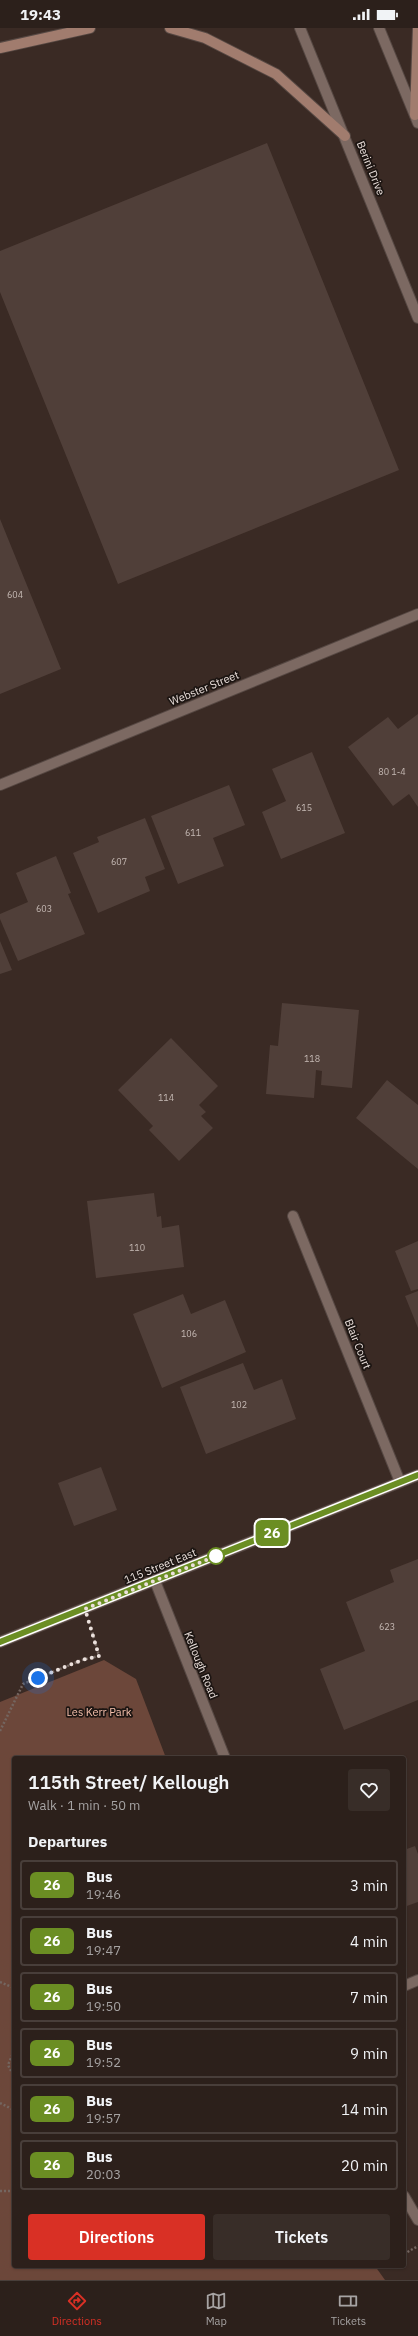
<!DOCTYPE html>
<meta charset="utf-8">
<style>
:root{--surface:#2c201b;--page:#382d28;--text:#f1f3f6;--muted:#a6a3a3;--line:#483e3a;--accent:#d93025}
body{margin:0;font-family:"IBM Plex Sans",sans-serif;background:var(--page);color:var(--text);height:100vh;display:flex;flex-direction:column;font-size:15px;white-space:nowrap}
*{box-sizing:border-box;margin:0}
p{font-size:13px;color:var(--muted)}
.icon{flex:none;width:22px;height:22px;fill:none;stroke:currentColor;stroke-width:2;stroke-linecap:round;stroke-linejoin:round}
.map{position:relative;flex:1;overflow:hidden}
.sheet{position:absolute;left:12px;top:1728px;width:394px;height:512px;display:flex;flex-direction:column;background:var(--surface);border-radius:4px;box-shadow:0 1px 3px #0004,0 0 0 1px var(--line)}
.sheet>*{flex:none}
.badge{padding:0 8px;border-radius:6px;font-size:14px;line-height:26px}
.you{position:absolute;width:20px;height:20px;margin:-10px;border:3px solid #fff;border-radius:50%;background:#1a73e8;box-shadow:0 0 0 6px #1a73e833}
.map>.badge{position:absolute;translate:-50% -50%;box-shadow:0 0 0 2px #fff}
h2{padding:0 16px;font-size:15px;line-height:36px}
.round{display:grid;place-items:center;flex:none;width:42px;height:42px;border-radius:4px;background:var(--page)}
.summary{display:flex;align-items:center;justify-content:space-between;height:68px;padding:0 16px}
h1{font-size:19px;font-weight:600;line-height:30px}
.button{display:flex;gap:8px;margin-top:auto;padding:8px 16px}
.button a{flex:1;height:46px;border-radius:4px;background:var(--accent);color:#fff;font-size:16px;font-weight:600;line-height:46px;text-align:center}
.button a+a{background:var(--page);color:var(--text)}
ul{padding:0;list-style:none}
li{display:flex;align-items:center;gap:12px;height:50px;margin:0 8px 6px;padding:0 8px;border:2px solid var(--line);border-radius:4px}
li div{flex:1}
li b{display:block;font-size:15px}
li em{font-style:normal}
li .badge{min-width:44px;font-weight:700;text-align:center}
.status{display:flex;justify-content:space-between;align-items:center;height:28px;padding:0 20px;background:var(--surface);direction:ltr}
.status svg{height:11px;fill:currentColor}
.tab-bar{display:flex;justify-content:space-around;align-items:center;height:56px;border-top:1px solid var(--line);background:var(--surface);font-size:11px;color:var(--muted)}
.tab-bar a{display:grid;justify-items:center;gap:2px}
.tab-bar .current{color:var(--accent)}
.map>svg:first-child{display:block}
</style>
<div class="status"><b>19:43</b><svg viewBox="0 0 49 12"><path d="M0 12V9h3v3zM5 12V6h3v6zM10 12V3h3v9zM15 12V0h3v12zM26 1h20v11H26zM47 4h2v5h-2z"/></svg></div>
<div class="map">
<svg width="418" height="2252" viewBox="0 0 418 2252">
<rect width="100%" height="100%" fill="#3a2a24"/>
<path fill="#6c473a" d="M104,1632L136,1651L166,1730H14V2238H375L385,2252H0V1674Z"/>
<path fill="#503f39" d="M267,115L399,442L118,556L0,264V223Z
M0,491L61,641L0,666Z
M418,686V779L409,766L393,778L348,719L388,689L398,701Z
M312,724L345,805L281,831L262,784L286,773L272,741Z
M229,757L245,797L213,810L224,838L178,856L151,788Z
M145,790L165,841L145,849L150,863L98,885L73,825L99,814L97,809Z
M56,828L71,865L68,866L85,906L18,933L0,891V886L28,874L16,845Z
M0,913L12,942L0,946Z
M282,975L359,982L352,1060L321,1057L322,1043L316,1042L314,1070L266,1066L270,1017L278,1018Z
M171,1010L218,1058L199,1077L206,1084L201,1088L213,1100L179,1133L149,1102L153,1098L118,1062Z
M387,1052L418,1077V1141L356,1090Z
M154,1165L157,1189L161,1188L162,1200L179,1197L184,1239L96,1250L87,1173Z
M418,1213V1261L411,1263L395,1223Z
M418,1263V1300L405,1268Z
M183,1266L191,1286L225,1272L246,1324L162,1360L133,1286Z
M243,1335L254,1362L282,1351L296,1391L206,1426L180,1359Z
M101,1439L117,1482L74,1498L58,1455Z
M418,1531V1672L344,1702L320,1641L365,1623L346,1574L394,1554L390,1542Z
M415,1818L418,1826V1874L404,1879V1822Z"/>
<g fill="none" stroke-linecap="round" stroke-linejoin="round">
<defs>
<path id="minor" d="M0,757L418,586
M293,1188L400,1454
M155,1553L225,1730
M404,1958L418,1952
M404,2168L418,2192"/>
<path id="tertiary" d="M300,0L418,290
M379,0L418,95
M0,1614L418,1447"/>
<path id="secondary" d="M170,0L205,10L276,46L345,108
M0,20L90,0
M415,87L418,0"/>
</defs>
<use href="#minor" stroke="#564843" stroke-width="12"/>
<use href="#tertiary" stroke="#564843" stroke-width="12"/>
<use href="#secondary" stroke="#564843" stroke-width="12"/>
<path stroke="#746660" stroke-width="2.5" stroke-dasharray="2 2" stroke-linecap="butt" d="M0,1703L23,1656L82,1632L99,1628L92,1603
M0,1954L14,1960
M14,2023L8,2037L14,2049
M0,2075L14,2082
M0,2163H14
M404,2226L418,2218"/>
<use href="#minor" stroke="#7c6962" stroke-width="10"/>
<use href="#tertiary" stroke="#7c6962" stroke-width="10"/>
<use href="#secondary" stroke="#a17c6e" stroke-width="10"/>
</g>
<g fill="none" stroke-linecap="round" stroke-linejoin="round">
<defs>
<path id="line" d="M0,1614L418,1447"/>
</defs>
<use href="#line" stroke="#fff" stroke-width="9"/>
<use href="#line" stroke="#6b8e23" stroke-width="6"/>
<path stroke="#ebe0dc" stroke-width="4" stroke-dasharray="0 7.2" d="M38,1650L82,1632L99,1628L85,1581L216,1528"/>
</g>
<circle fill="#fff" stroke="#6b8e23" stroke-width="2" cx="216" cy="1528" r="8"/>
<g text-anchor="middle" dominant-baseline="central" stroke-width="3.5" stroke-linejoin="round" paint-order="stroke">
<g font-size="9" fill="#c4b8b3">
<text x="15" y="566">604</text>
<text x="392" y="743">80 1-4</text>
<text x="304" y="779">615</text>
<text x="193" y="804">611</text>
<text x="119" y="833">607</text>
<text x="44" y="880">603</text>
<text x="312" y="1030">118</text>
<text x="166" y="1069">114</text>
<text x="137" y="1219">110</text>
<text x="189" y="1305">106</text>
<text x="239" y="1376">102</text>
<text x="387" y="1598">623</text>
</g>
<g font-size="11" fill="#ebe0dc" stroke="#1c1512">
<text transform="translate(371 140) rotate(68)">Berini Drive</text>
<text transform="translate(204 660) rotate(-22)">Webster Street</text>
<text transform="translate(358 1316) rotate(68)">Blair Court</text>
<text transform="translate(160 1538) rotate(-22)">115 Street East</text>
<text transform="translate(201 1637) rotate(68)">Kellough Road</text>
</g>
<g font-size="11" fill="#f6c0ac" stroke="#1c1512">
<text x="99" y="1684">Les Kerr Park</text>
</g>
</g>
</svg>
<div class="you" style="left:38px;top:1650px"></div>
<b class="badge" style="left:272px;top:1505px;background:#6b8e23;color:#fff">26</b>
<section class="sheet">
<div class="summary"><div><h1>115th Street/ Kellough</h1><p>Walk · 1 min · 50 m</p></div><a class="round"><svg class="icon" aria-label="heart" viewBox="0 0 24 24"><path d="M12 20l-8-8c-3-5 5-10 8-4 3-6 11-1 8 4z"/></svg></a></div>
<h2>Departures</h2>
<ul>
<li><span class="badge" style="background:#6b8e23;color:#fff">26</span><div><b>Bus</b><p>19:46</p></div><em>3 min</em></li>
<li><span class="badge" style="background:#6b8e23;color:#fff">26</span><div><b>Bus</b><p>19:47</p></div><em>4 min</em></li>
<li><span class="badge" style="background:#6b8e23;color:#fff">26</span><div><b>Bus</b><p>19:50</p></div><em>7 min</em></li>
<li><span class="badge" style="background:#6b8e23;color:#fff">26</span><div><b>Bus</b><p>19:52</p></div><em>9 min</em></li>
<li><span class="badge" style="background:#6b8e23;color:#fff">26</span><div><b>Bus</b><p>19:57</p></div><em>14 min</em></li>
<li><span class="badge" style="background:#6b8e23;color:#fff">26</span><div><b>Bus</b><p>20:03</p></div><em>20 min</em></li>
</ul>
<div class="button"><a>Directions</a><a>Tickets</a></div>
</section>
</div>
<nav class="tab-bar">
<a class="current"><svg class="icon" aria-label="directions" viewBox="0 0 24 24"><path d="M12 3l9 9-9 9-9-9zM9 14v-3h6M13 9l2 2-2 2"/></svg>Directions</a>
<a><svg class="icon" aria-label="map" viewBox="0 0 24 24"><path d="M3 6l6-2 6 2 6-2v14l-6 2-6-2-6 2zM9 4v14M15 6v14"/></svg>Map</a>
<a><svg class="icon" aria-label="tickets" viewBox="0 0 24 24"><path d="M3 7h18v10H3zM15 7v10"/></svg>Tickets</a>
</nav>
